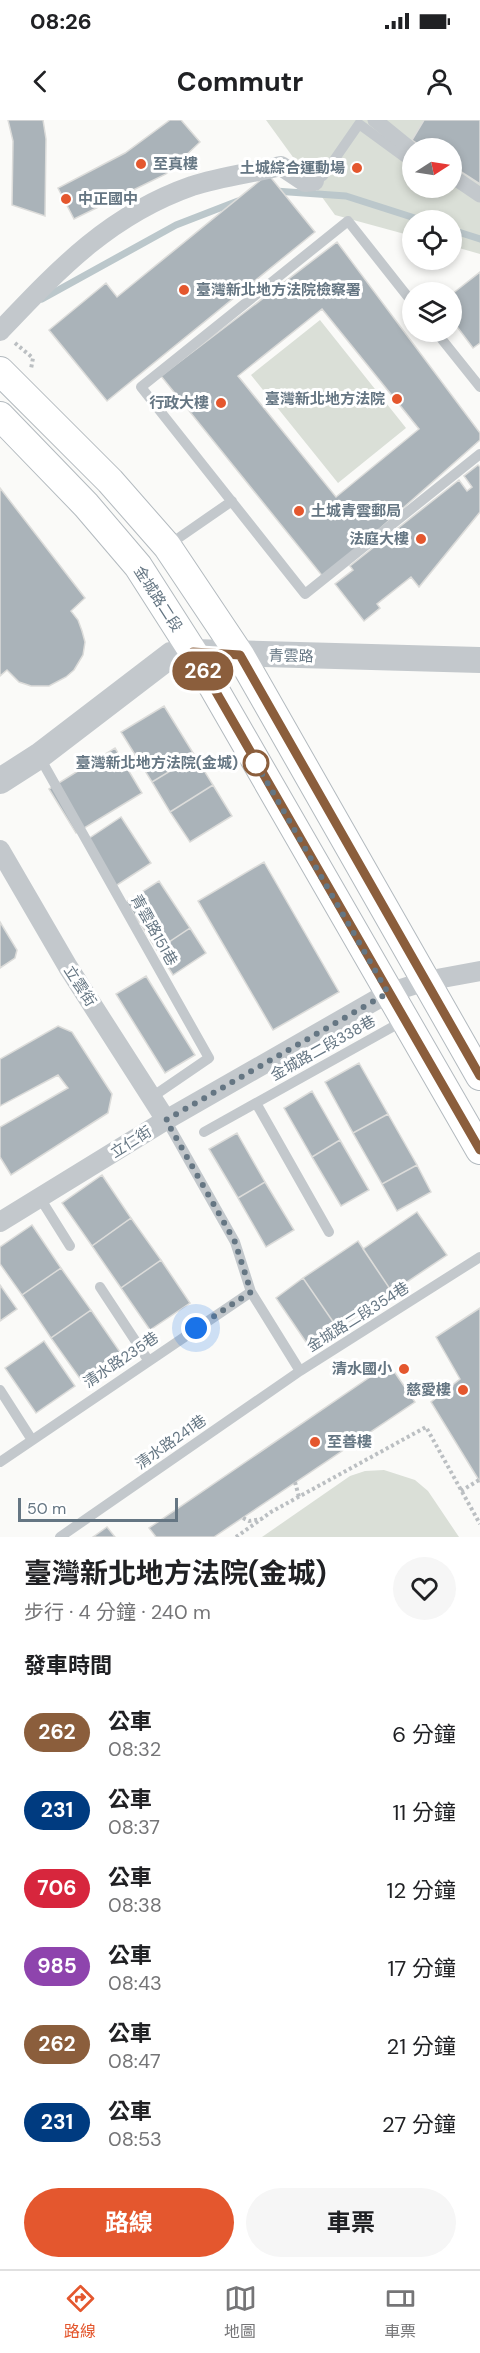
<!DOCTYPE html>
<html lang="zh-TW">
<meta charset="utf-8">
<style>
:root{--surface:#fff;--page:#f6f6f6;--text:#202124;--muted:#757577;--line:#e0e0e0;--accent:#e4572e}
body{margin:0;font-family:"DM Sans","Noto Sans TC",sans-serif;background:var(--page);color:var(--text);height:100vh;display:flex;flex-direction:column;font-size:22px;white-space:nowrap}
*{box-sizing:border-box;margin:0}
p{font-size:20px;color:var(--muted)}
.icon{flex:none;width:33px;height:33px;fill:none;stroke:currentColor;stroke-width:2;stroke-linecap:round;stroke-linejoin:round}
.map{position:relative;height:1417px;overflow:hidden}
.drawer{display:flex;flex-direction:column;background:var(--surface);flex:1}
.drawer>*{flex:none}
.badge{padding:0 12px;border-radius:20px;font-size:21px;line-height:39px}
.needle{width:39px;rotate:78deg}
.buttons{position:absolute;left:402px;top:18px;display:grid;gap:12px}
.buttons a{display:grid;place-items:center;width:60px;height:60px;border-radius:50%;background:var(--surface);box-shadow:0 3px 9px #0003;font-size:30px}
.scale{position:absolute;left:18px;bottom:15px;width:160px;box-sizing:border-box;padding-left:6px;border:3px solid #657683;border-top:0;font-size:16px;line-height:21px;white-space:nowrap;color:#657683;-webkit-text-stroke:4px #fff;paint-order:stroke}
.you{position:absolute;width:30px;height:30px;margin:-15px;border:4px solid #fff;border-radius:50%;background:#1a73e8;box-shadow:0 0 0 9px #1a73e833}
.map>.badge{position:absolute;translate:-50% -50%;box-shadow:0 0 0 3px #fff}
h2{padding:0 24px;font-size:22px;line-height:54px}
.round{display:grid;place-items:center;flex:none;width:63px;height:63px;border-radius:32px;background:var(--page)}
.headline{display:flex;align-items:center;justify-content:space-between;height:102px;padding:0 24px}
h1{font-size:28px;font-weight:700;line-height:45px}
.action{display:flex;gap:12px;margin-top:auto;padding:12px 24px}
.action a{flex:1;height:69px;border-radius:36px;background:var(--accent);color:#fff;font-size:24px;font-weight:700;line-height:69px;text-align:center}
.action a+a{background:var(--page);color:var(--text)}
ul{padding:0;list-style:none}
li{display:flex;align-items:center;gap:18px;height:78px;padding:0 24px}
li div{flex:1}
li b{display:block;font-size:22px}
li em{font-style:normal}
li .badge{min-width:66px;font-weight:700;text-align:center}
.status{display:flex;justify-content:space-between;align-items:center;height:42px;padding:0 30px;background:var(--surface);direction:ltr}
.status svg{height:16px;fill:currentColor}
header{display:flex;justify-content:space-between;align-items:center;height:78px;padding:0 24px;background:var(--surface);font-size:27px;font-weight:700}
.tabs{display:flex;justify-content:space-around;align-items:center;height:84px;border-top:2px solid var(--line);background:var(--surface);font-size:16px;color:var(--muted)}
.tabs a{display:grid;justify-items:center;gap:3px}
.tabs .on{color:var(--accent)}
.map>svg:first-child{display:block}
</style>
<div class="status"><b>08:26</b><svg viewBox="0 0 49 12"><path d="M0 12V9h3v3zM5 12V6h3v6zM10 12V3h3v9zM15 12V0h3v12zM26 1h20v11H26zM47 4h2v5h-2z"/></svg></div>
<header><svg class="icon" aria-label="back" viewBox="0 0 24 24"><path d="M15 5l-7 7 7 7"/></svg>Commutr<svg class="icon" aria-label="person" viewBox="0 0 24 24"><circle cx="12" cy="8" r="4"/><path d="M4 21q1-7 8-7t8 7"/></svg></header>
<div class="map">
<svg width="480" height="1417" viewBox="0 0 480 1417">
<rect width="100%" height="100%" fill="#fafaf8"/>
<path fill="#dadfd7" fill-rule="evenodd" d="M266,0H480V134L452,126V100H412V116L335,95ZM412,28H452V68H412Z
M320,200L406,308L338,363L251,255Z
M384,1350L415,1360L428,1371L459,1417H262L350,1356L365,1351Z"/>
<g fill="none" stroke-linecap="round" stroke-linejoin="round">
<path stroke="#bbc7cb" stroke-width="7" d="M275,71L346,76L421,100
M452,110L480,119
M42,179L176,105L238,81"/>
</g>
<path fill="#aab3b9" stroke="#dcdcda" stroke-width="1.5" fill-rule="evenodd" d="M8,0H43L46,19L45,96L12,85L13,21Z
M170,0H181L200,22L166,54L74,99L58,68L125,33Z
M424,0H480V64L452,46V28H424L412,20Z
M268,54L315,112L107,281L49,210L106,163L117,177Z
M337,122L480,313V320L324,458L161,256ZM322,189L419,309L336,377L238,256Z
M480,152V223L473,228L452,200V174Z
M478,345L480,347V392L419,467L411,457L377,484L380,488L364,501L335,464L353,450L350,446L459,360L467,371L472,367L464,356Z
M0,368L85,478L71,491L78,500L82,511L85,522L83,535L74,550L66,557L49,566H31L19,562L7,550L0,556Z
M164,586L195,636L152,662L121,612Z
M115,628L142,673L76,713L49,669Z
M195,636L213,665L170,692L152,662Z
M213,665L232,696L190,722L170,692Z
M121,697L151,743L114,767L85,721Z
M264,742L339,872L273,910L198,781Z
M159,761L190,808L157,830L126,782Z
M0,802L17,830L15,838L0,848Z
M190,808L206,833L173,855L157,830Z
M146,856L195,935L165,953L116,874Z
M58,906L72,912L112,974L108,993L11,1055L0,1037V1007L68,968L58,955L0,986V939Z
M359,943L388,994L353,1013L325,962Z
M312,971L340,1020L312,1037L284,988Z
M388,994L417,1045L382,1064L353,1013Z
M237,1013L265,1062L238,1078L209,1029Z
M340,1020L369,1070L341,1086L312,1037Z
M417,1045L431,1072L397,1091L382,1064Z
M102,1055L131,1098L92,1126L62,1083Z
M265,1062L294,1110L266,1127L238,1078Z
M417,1092L447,1135L392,1172L363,1129Z
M131,1098L161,1140L121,1168L92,1126Z
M32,1105L61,1148L22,1175L0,1144V1127Z
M358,1121L392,1172L338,1209L303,1158Z
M161,1140L190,1183L150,1210L121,1168Z
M61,1148L91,1190L51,1218L22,1175Z
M303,1158L338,1209L310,1228L276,1178Z
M0,1165L17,1189L0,1201Z
M480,1188V1362L431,1282L460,1259L436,1217Z
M91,1190L120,1232L81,1260L51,1218Z
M44,1221L75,1266L36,1293L5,1248Z
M389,1244L415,1282L214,1417H156L149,1408Z
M107,1407L115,1417H93Z"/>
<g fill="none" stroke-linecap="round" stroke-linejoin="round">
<defs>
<path id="secondary" d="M0,251L110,361L167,426L240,535L480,956
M0,296L86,385L138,446L193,532L480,1030"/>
</defs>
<use href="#secondary" stroke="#b3babf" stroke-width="30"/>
<path stroke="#bbbfc2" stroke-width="4" stroke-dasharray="3 3" stroke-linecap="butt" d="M15,223L33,238L31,249
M295,1362L299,1377
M461,1371L479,1360
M243,1398L249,1401L261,1399
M236,1417L271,1392L426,1307L480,1404"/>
<path stroke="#c3c8cc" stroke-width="10" d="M314,61L323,56L359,4L411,42
M412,182L348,101L141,267L305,474L480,334
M436,212L480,267
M167,426L232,381
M39,636L209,938L152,977
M256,983L329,1112
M204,1012L405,900
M40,1078L70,1126
M100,1167L148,1240
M251,1172L300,1251L480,1137
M0,1270L32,1320
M0,1342L251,1172L235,1122L166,1000
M60,1417L300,1251"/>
<path stroke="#c3c8cc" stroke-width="15" d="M375,0L412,30
M452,56L480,75"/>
<path stroke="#c3c8cc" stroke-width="20" d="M0,211C58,150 109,95 192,66C220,57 252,53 281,46L305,62L314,61
M0,730L68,847L166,1000
M0,1102L166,1000L388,873L426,861L480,851"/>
<path stroke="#c3c8cc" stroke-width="26" d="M0,661L39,636L171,535L193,532L480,540"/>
<use href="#secondary" stroke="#fff" stroke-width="28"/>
</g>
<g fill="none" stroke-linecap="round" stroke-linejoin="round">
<defs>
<path id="line" d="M480,956L240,535L193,532L480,1030"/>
</defs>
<use href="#line" stroke="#fff" stroke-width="14"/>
<use href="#line" stroke="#8b5e3c" stroke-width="9"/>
<path stroke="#657683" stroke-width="6" stroke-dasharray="0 10.8" d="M196,1208L251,1172L235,1122L166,1000L388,873L256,643"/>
</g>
<g fill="#e4572e" stroke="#fff" stroke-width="2">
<circle cx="141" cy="44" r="6"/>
<circle cx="357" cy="48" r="6"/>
<circle cx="66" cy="79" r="6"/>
<circle cx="184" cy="170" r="6"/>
<circle cx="397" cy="279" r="6"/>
<circle cx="221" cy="283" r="6"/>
<circle cx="299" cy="391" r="6"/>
<circle cx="421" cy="419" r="6"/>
<circle cx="404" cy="1249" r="6"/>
<circle cx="463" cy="1270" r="6"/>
<circle cx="315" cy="1322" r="6"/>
</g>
<circle fill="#fff" stroke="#8b5e3c" stroke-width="3" cx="256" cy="643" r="12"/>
<g text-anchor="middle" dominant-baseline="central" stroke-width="6" stroke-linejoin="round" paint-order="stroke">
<g font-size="15" font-weight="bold" fill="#657683" stroke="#fff" text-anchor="end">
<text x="153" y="44" text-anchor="start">至真樓</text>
<text x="345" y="48">土城綜合運動場</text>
<text x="78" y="79" text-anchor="start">中正國中</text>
<text x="196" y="170" text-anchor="start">臺灣新北地方法院檢察署</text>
<text x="385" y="279">臺灣新北地方法院</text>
<text x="209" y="283">行政大樓</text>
<text x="311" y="391" text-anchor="start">土城青雲郵局</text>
<text x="409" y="419">法庭大樓</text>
<text x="392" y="1249">清水國小</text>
<text x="451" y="1270">慈愛樓</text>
<text x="327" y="1322" text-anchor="start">至善樓</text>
</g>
<g font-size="15" fill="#657683" stroke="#fff">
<text transform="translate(158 479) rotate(57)">金城路二段</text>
<text transform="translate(291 536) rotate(1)">青雲路</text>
<text transform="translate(154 810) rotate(61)">青雲路151巷</text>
<text transform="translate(80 866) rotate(57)">立雲街</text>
<text transform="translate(323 928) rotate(-29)">金城路二段338巷</text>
<text transform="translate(131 1022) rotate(-32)">立仁街</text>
<text transform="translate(358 1197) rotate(-32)">金城路二段354巷</text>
<text transform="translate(121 1240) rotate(-34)">清水路235巷</text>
<text transform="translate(171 1322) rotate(-35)">清水路241巷</text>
</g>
<g font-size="15" font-weight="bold" fill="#657683" stroke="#fff" text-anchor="end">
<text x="238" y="643">臺灣新北地方法院(金城)</text>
</g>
</g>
</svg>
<div class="buttons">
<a><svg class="needle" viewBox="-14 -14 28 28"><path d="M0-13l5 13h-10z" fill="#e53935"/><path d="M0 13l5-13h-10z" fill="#757577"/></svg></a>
<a><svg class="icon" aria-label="locate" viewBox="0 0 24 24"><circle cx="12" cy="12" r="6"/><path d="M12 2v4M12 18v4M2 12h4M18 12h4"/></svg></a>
<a><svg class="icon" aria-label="layers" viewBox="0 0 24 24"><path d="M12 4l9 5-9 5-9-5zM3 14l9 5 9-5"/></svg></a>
</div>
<div class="scale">50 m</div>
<div class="you" style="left:196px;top:1208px"></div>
<b class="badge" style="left:203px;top:551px;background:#8b5e3c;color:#fff">262</b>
</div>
<section class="drawer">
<div class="headline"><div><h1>臺灣新北地方法院(金城)</h1><p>步行 · 4 分鐘 · 240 m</p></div><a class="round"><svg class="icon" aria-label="heart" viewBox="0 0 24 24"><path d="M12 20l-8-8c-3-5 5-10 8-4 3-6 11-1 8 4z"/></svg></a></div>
<h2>發車時間</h2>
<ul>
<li><span class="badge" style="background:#8b5e3c;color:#fff">262</span><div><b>公車</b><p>08:32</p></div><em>6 分鐘</em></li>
<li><span class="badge" style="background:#003b80;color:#fff">231</span><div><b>公車</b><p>08:37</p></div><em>11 分鐘</em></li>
<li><span class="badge" style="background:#d7263d;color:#fff">706</span><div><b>公車</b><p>08:38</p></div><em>12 分鐘</em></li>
<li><span class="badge" style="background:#8e44ad;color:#fff">985</span><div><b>公車</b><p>08:43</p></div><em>17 分鐘</em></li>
<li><span class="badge" style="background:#8b5e3c;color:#fff">262</span><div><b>公車</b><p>08:47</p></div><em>21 分鐘</em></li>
<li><span class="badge" style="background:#003b80;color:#fff">231</span><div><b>公車</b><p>08:53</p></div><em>27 分鐘</em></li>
</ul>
<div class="action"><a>路線</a><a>車票</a></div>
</section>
<nav class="tabs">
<a class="on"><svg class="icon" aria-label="directions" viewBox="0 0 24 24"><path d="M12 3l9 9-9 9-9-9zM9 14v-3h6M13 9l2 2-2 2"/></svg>路線</a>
<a><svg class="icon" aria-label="map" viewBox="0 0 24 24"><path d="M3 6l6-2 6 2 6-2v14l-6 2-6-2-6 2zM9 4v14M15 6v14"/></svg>地圖</a>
<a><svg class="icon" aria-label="tickets" viewBox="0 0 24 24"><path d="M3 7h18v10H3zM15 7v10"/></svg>車票</a>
</nav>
